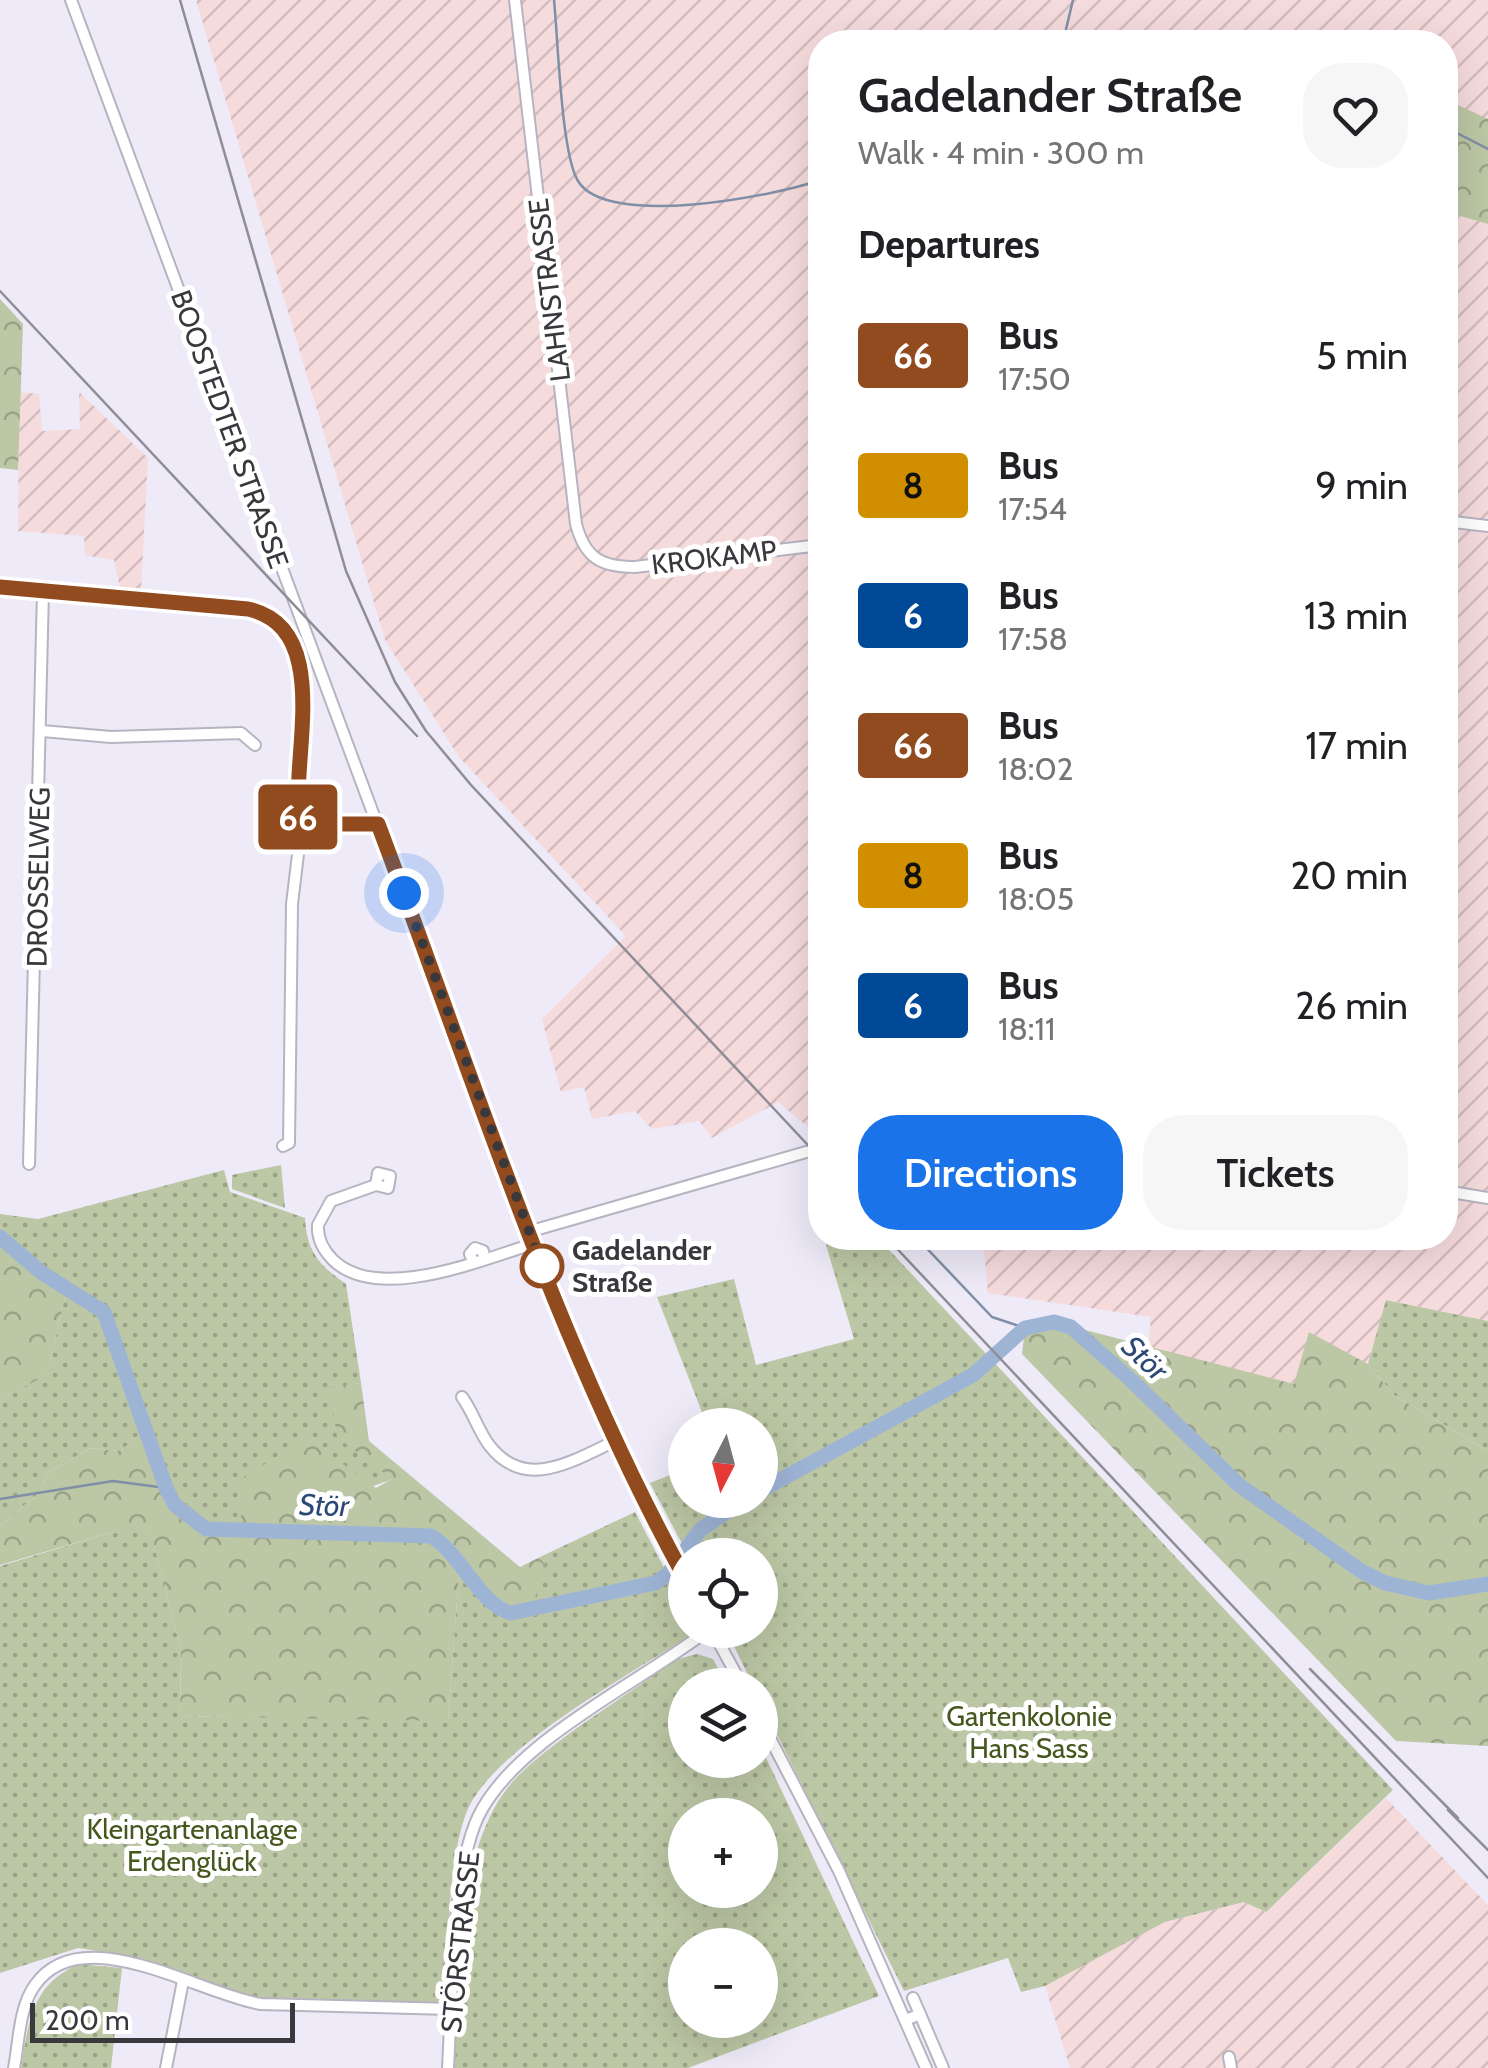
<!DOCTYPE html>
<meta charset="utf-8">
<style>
:root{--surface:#fff;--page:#f6f6f6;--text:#202124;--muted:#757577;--accent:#1a73e8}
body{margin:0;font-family:Cabin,sans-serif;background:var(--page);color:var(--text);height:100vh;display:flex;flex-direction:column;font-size:38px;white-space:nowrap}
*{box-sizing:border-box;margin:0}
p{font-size:32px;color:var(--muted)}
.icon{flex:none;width:55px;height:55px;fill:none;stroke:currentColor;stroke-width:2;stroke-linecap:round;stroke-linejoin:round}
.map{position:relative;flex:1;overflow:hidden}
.details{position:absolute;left:808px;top:30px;width:650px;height:1220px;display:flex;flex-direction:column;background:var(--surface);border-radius:40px;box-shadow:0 10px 40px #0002}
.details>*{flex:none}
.badge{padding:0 20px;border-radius:8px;font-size:35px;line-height:65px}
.needle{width:65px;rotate:186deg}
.buttons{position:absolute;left:668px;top:1408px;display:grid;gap:20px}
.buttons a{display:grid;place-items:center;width:110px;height:110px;border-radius:50%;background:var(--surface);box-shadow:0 10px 40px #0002;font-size:50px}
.scale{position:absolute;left:30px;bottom:25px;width:265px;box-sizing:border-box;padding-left:10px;border:5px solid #39383d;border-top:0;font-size:28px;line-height:35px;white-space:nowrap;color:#39383d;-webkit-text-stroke:8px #fff;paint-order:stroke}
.you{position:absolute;width:50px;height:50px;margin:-25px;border:8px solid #fff;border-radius:50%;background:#1a73e8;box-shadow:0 0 0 15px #1a73e833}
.map>.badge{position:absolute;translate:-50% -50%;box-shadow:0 0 0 5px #fff}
h2{padding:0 50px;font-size:38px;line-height:90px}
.round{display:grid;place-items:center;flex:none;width:105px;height:105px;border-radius:40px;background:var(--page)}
.summary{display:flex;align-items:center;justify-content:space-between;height:170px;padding:0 50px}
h1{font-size:48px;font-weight:600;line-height:75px}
.button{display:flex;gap:20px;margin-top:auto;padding:20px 50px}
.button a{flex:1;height:115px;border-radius:40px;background:var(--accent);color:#fff;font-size:40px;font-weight:600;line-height:115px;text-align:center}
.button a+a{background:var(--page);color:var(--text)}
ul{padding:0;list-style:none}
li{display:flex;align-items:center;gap:30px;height:130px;padding:0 50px}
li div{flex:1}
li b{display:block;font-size:38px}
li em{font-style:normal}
li .badge{min-width:110px;font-weight:700;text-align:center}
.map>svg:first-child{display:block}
</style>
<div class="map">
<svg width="1488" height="2068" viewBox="0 0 1488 2068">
<defs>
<pattern id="industrial-furrows" width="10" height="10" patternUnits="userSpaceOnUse" patternTransform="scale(2.5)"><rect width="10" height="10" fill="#f6dbdd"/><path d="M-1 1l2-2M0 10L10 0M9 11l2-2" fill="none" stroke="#d4bdbf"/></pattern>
<pattern id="green-dots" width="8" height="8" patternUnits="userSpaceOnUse" patternTransform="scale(2.5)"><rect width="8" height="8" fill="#bcc7a5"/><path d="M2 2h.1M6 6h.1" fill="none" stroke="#9aa388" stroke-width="1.8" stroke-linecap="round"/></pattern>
<pattern id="forest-crowns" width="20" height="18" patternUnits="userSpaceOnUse" patternTransform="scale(2.5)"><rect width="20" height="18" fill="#bcc7a5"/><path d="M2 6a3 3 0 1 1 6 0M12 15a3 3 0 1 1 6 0" fill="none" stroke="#9aa388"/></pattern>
</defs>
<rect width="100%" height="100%" fill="#eeeaf8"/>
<path fill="url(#industrial-furrows)" d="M196,0H1488V1321L1387,1300L1368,1364L1309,1333L1295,1384L1148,1350L1151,1317L988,1293L983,1238H1445V42H820V1137L778,1102L712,1138L699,1121L652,1129L635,1111L592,1119L584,1087L561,1092L542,1019L626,936L459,757L385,640Z
M19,392L39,394L42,431L80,429L79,392L148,458L141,590L120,588L114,560L85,555L84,536L18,531Z
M1386,1798L1488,1905V2068H1070L1045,1986L1165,1922L1244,1902L1266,1912Z"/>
<path fill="url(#green-dots)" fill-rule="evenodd" d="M281,1165L285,1208L232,1189V1175Z
M224,1170L230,1192L305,1218C307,1252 319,1265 346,1284L361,1383L329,1388L393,1479L243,1532L206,1529L175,1505L145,1429L121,1451L90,1448L48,1473L39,1493L0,1526V1401L47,1373L67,1289L0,1237V1214L38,1219Z
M835,1238H878L1393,1790L1266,1912L1244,1902L1165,1922L1045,1986L1021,1992L1008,1958L904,1991L760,1700V1685H753L726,1630H760V1555H688L650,1483L685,1469V1500H760V1425H707L657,1297L734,1279L756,1365L854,1339L826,1245Z
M1386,1300L1488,1321V1451L1394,1395L1368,1364Z
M635,1512L685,1608V1630L697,1631C635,1672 509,1739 472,1801C448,1842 448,1949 446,1998L434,2003L258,2000L111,1953L78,1948L0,1973V1566L106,1534L150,1529L181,1650L180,1716L448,1720L460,1561L498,1609L547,1568L540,1557Z
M697,1654L713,1659L727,1685H685V1760H760V1745L879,1996L688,2068H454C458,1982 454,1837 520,1774C565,1731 625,1698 674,1660ZM760,1815V1890H685V1815ZM760,1945V2020H685V1945Z
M79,1964L122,1968L111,2068H21C29,2021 31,1985 79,1964Z"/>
<path fill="url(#forest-crowns)" d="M1445,99L1488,119V224L1447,212L1456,153L1445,146Z
M0,299L23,324L18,470L0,468Z
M0,1237L67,1289L47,1374L0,1401Z
M1054,1322L1294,1384L1309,1332L1368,1364L1394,1395L1488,1451V1746L1396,1741L1022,1354L1025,1328Z
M361,1383L369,1441L520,1567L540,1557L547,1568L529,1612C486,1615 486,1587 460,1562L448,1721L180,1716L181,1650L150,1530L106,1534L0,1565V1526L39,1493L48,1473L90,1448L121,1451L145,1429C165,1485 171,1534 242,1532L239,1480L307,1438L376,1488L392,1479L337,1437L329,1387Z"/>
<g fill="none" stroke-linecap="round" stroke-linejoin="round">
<path stroke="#808fa7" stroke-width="2.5" d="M554,0C558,38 561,153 578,181C607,229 775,196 820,180
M1063,42L1073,0
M1445,127L1488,149
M917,1238L992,1317L1025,1328
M0,1499L113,1481L166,1488"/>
<path stroke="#9eb4d5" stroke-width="15" d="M0,1237L42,1273L104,1312L166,1488L175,1505L206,1529L431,1536C462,1554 478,1604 511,1613L655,1583L667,1575L700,1530L744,1500
M760,1491L973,1375L1025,1328L1054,1322L1071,1327L1131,1380L1239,1485L1361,1571L1385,1583L1429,1593L1488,1584"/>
<defs>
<path id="minor" d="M71,0L533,1244L614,1438L685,1578
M515,0L576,524C585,558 601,567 635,567L820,545
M1445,521L1488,526
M0,587L231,606L272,617L288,635L300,665L299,819L311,824H378
M42,731L111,737L241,733L255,745
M283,1146L289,1143L292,904L302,821
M29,1164L43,591
M376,1185L378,1173L390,1176L388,1188L376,1185L331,1201L318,1225C317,1239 323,1250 333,1260C378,1304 483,1259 533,1244
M1445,1191L1488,1198
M528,1232L820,1148
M473,1261L470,1254L475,1248L483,1251L484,1257
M462,1397C473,1412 478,1430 489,1445C525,1492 572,1461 615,1441
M712,1630L742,1685
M760,1719L839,1871L926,2068
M913,1998L920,2014
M906,2020L920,2014L943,2068
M1229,2057L1231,2068
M14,2068C19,2042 19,2007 35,1985C82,1918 199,1994 261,2004L451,2009
M166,2068L183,1981
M448,2068C452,2001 451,1875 478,1817C514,1741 641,1682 708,1630"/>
</defs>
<use href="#minor" stroke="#b7b4c1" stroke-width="14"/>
<use href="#minor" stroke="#fff" stroke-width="10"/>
<path stroke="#8f8d96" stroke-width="2.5" d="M180,0L346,571L395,682L426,731L471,785L820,1158
M0,291L417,736
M887,1238L1488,1878
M1310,1669L1458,1818
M1448,1810L1488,1850"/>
</g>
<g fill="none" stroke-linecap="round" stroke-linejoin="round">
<defs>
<path id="line" d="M0,587L248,609C334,628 291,758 299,819L311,824H378C474,1078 554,1340 685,1578"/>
</defs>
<use href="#line" stroke="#fff" stroke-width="22"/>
<use href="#line" stroke="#914b1e" stroke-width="15"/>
<path stroke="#39383d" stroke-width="10" stroke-dasharray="0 18" d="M404,893L542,1266"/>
</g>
<circle fill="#fff" stroke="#914b1e" stroke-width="5" cx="542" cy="1266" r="20"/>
<g text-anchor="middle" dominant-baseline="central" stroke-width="10" stroke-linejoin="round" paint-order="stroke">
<g font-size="28" fill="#39383d" stroke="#fff">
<text transform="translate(549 290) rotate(-97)">LAHNSTRASSE</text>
<text transform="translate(230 429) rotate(70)">BOOSTEDTER STRASSE</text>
<text transform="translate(714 557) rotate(-7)">KROKAMP</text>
<text transform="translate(38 877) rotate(-89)">DROSSELWEG</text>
<text transform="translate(460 1942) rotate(-84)">STÖRSTRASSE</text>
</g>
<g font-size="28" font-weight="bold" fill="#39383d" stroke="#fff" text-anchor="start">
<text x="572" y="1250">Gadelander<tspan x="572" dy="32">Straße</tspan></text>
</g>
<g font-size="28" fill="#47561d" stroke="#fff">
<text x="1029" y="1716">Gartenkolonie<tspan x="1029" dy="32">Hans Sass</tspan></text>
<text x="192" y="1829">Kleingartenanlage<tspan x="192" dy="32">Erdenglück</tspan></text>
</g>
<g font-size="30" font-style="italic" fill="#2c4976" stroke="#fff">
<text transform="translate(1145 1358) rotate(43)">Stör</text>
<text transform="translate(324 1505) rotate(2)">Stör</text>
</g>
</g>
</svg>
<div class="buttons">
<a><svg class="needle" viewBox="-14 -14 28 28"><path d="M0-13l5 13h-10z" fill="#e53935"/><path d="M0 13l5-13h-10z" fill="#757577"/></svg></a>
<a><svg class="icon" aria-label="locate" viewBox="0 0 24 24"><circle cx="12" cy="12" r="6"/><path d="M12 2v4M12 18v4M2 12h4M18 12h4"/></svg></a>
<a><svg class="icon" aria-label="layers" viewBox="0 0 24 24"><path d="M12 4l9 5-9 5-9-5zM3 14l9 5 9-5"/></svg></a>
<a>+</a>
<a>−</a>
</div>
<div class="scale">200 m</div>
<div class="you" style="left:404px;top:893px"></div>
<b class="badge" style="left:298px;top:817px;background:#914b1e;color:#fff">66</b>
<section class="details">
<div class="summary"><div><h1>Gadelander Straße</h1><p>Walk · 4 min · 300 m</p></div><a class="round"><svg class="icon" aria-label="heart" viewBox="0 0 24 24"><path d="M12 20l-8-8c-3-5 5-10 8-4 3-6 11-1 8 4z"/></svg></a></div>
<h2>Departures</h2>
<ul>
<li><span class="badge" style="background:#914b1e;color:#fff">66</span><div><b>Bus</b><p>17:50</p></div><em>5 min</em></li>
<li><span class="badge" style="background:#d18f00;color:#111">8</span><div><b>Bus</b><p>17:54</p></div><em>9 min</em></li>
<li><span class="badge" style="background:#004996;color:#fff">6</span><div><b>Bus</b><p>17:58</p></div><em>13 min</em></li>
<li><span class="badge" style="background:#914b1e;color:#fff">66</span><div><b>Bus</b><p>18:02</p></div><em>17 min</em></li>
<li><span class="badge" style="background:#d18f00;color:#111">8</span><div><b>Bus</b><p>18:05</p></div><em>20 min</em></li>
<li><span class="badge" style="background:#004996;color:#fff">6</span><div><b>Bus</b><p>18:11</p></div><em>26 min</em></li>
</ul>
<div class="button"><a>Directions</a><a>Tickets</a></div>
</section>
</div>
